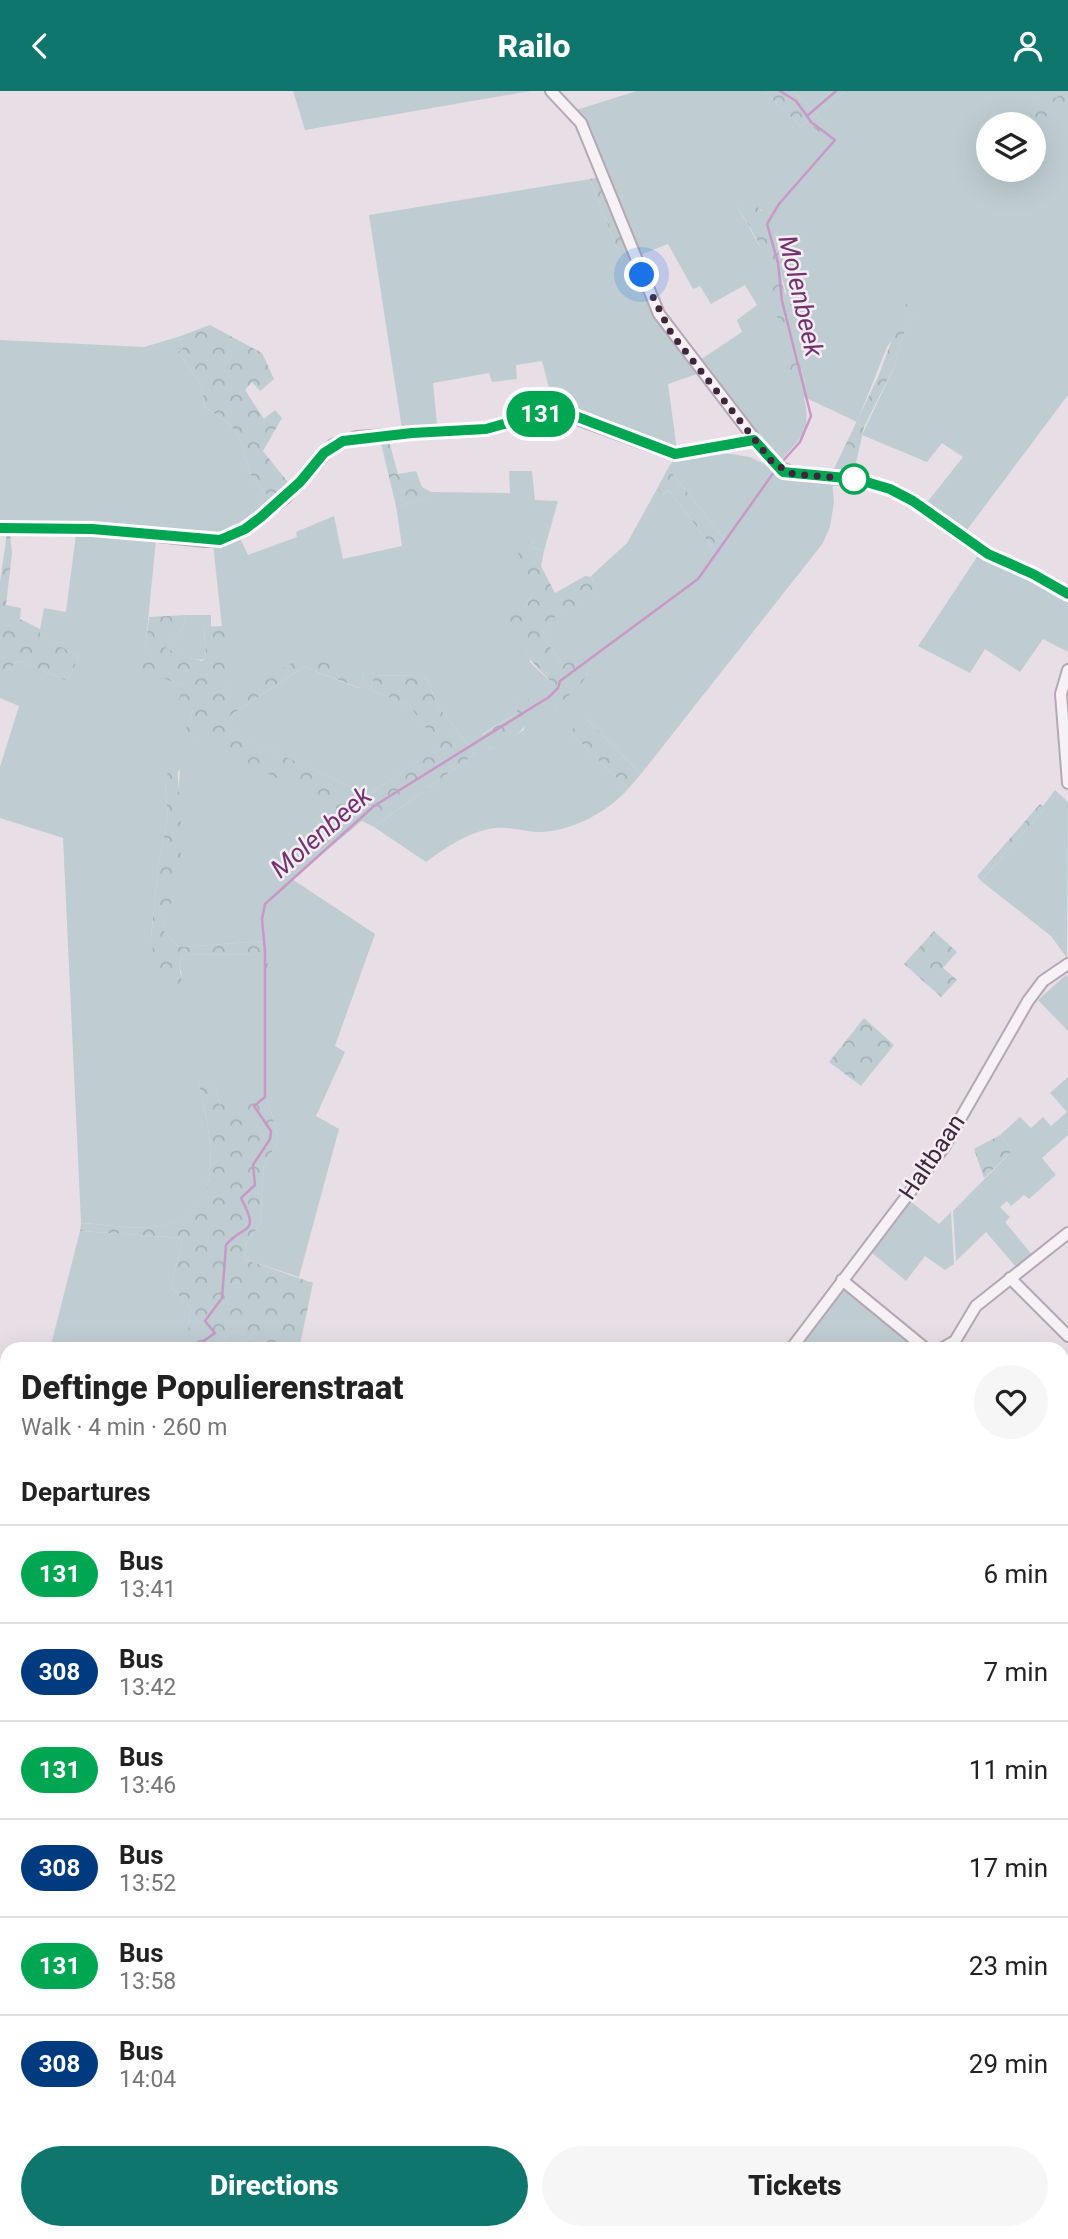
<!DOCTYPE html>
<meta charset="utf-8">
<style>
:root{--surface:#fff;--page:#f6f6f6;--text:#222;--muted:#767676;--line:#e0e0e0;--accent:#0f766e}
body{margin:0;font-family:Roboto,sans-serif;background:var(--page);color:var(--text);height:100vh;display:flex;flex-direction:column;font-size:26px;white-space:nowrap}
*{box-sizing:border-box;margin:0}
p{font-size:23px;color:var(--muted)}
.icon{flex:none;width:38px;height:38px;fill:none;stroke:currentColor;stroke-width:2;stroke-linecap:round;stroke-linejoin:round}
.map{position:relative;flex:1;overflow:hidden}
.drawer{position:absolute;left:0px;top:1251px;width:1069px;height:898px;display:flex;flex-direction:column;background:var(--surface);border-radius:21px 21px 0 0;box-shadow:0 7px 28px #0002}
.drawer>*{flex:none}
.badge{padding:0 14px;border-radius:23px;font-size:24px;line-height:46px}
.fabs{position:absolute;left:976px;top:21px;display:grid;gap:14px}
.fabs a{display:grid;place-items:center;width:70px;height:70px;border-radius:50%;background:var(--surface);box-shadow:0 7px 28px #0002;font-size:35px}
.you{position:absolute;width:35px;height:35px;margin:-18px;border:5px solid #fff;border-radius:50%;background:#1a73e8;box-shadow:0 0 0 10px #1a73e833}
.map>.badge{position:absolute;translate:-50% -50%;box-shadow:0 0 0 4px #fff}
h2{padding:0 21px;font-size:26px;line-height:63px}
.round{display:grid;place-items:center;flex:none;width:74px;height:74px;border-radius:37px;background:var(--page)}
.headline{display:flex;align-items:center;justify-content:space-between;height:119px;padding:0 21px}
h1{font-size:33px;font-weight:800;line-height:52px}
.button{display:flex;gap:14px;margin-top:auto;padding:14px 21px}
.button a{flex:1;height:80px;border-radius:42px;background:var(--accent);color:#fff;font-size:28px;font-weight:800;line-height:80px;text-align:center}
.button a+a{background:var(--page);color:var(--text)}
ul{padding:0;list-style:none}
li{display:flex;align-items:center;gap:21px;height:98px;padding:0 21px;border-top:2px solid var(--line)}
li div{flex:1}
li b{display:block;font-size:26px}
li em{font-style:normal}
li .badge{min-width:77px;font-weight:700;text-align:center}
header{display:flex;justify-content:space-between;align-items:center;height:91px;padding:0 21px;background:var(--accent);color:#fff;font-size:32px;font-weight:800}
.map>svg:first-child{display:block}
</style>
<header><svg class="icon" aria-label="back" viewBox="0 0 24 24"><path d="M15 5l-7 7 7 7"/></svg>Railo<svg class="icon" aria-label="person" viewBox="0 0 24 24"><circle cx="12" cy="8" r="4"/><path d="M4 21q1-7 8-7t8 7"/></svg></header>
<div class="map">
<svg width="1068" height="2148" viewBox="0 0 1068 2148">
<defs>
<pattern id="forest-crowns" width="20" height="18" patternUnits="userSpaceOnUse" patternTransform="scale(1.75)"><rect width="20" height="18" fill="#bfcdd2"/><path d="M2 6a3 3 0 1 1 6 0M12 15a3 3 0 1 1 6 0" fill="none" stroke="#a5b0b5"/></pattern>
</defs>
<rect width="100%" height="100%" fill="#e8dee6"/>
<path fill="#bfcdd2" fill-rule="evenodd" d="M293,0H531L305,39Z
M637,0H764L801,36L807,31L835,44L816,23L845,0H1068V304L964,443L925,414L963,366L942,352L927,371L862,344L895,274L906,234L915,219L887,256L857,331L804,306C812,343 801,345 778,373L697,271L742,241L737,229L757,214L745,194L711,213L700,195L693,198L668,153L638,165L595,53L576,19ZM989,33H1034V79H989ZM737,115L761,118L781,154L778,169L787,206L784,224L805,290L800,294L763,161Z
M793,0H833L811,17Z
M590,88L624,175L633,172L651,219L697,283L668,293L677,359L583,323L554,316L542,270L516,274L517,288L492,291L489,282L433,292L437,333L402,338L369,124Z
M178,246L183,257L178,261L201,293L205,316L230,333L239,346L251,384L273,411L235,440L206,447L0,435V249L144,256Z
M717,361L750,366L795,388L832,390L834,411L830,436L823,452L641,683L587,628L571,642L628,698C608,721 569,742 537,741C520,740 506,734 489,738C465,743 445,757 426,771L374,736L475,663L437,614L428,590L422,585L374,584L371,599L409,614L441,656L368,704L229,640L231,624L304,576L359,597L364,585C342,578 322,562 298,569L230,611L213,453L240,447L248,464L297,446L296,441L334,425L343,468L402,455L396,415L430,407L431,401L510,402L509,380H532L535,409L558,410L544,460L531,456L533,502L524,516L530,571L553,593L555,616L588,583L563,574L542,544L549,529L599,502L591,485L627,452L657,398L664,404L669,399L714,459L726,450L668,377L673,370ZM525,607L531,610L524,639L490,658L482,643L517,622L516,612Z
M76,443L156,449L143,580L184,594L193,618L186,641L363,729L292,788L375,843L335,955L345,961L316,1025L339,1038L299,1186L244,1168L246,1152L260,1133L264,1073L279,1050L269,1013L220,1014L215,995L198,990C210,1039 231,1123 161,1135C137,1140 106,1133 81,1132L63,747L0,727V676L19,615L0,607V580H7L18,570L67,590L79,566L39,544L44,517L66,521ZM180,679L170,813L163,839L179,856L268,850L256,863L183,864L179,874L182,885L151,847L158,776L168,725L165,691Z
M979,463L1032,486L1068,508V561L1043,548L1020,581L985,558L970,582L918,555Z
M186,524H211V536H204L206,567C198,573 175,561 164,557L183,537Z
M1055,699L1068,711L1067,867L1051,845L981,790L1045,717L1043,715Z
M1066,884L1068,886V940L1038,909Z
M1068,986V1044L1042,1067L1056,1084L1029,1108L1024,1104L1011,1115L1007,1110L1000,1116L1010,1126L1005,1131L1033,1165L1017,1177L986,1141L956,1170L953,1120L1012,1060L1000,1044L1020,1026L1031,1037L1043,1026L1051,1035L1067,1021L1050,1002Z
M910,1110L939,1133L951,1121L954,1173L945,1179L925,1165L906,1190L871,1161Z
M80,1140L183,1147L171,1196L191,1217L188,1240L211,1257L234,1239L271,1258H50Z
M844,1198L915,1258H805L800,1254Z
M1068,1321V1424L1062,1422V1325Z
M1068,1456V1529H1062V1462Z
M0,1630H7V1798L0,1797Z
M1068,1660V2007L1066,2003L1062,2005V1661Z
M0,1904H7V1953H0Z
M666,2142H717L725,2148H661Z
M828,2142H888L893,2148H820Z"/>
<path fill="url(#forest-crowns)" d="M764,0H793L811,17L833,0H845L816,23L836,44L830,50L807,31L801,36Z
M1068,1V15L1029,33H994Z
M600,86L633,172L624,175L590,88Z
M743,110C783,119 778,170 784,201C790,209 796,208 795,219L784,224L805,290L800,294L795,292C777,251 777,206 763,164C758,147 746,131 737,115Z
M909,212L915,219L906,235L895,274L864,336L856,372L850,383L833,380L878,286L905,214Z
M210,234L262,262L274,288L260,300L252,291L245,299L264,328L275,319L282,327L263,360L291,395L273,411L251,384L239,346L230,333L205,316L201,293L178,261L183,257L178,246Z
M420,344V348L389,350L398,383L416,380L422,396L431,401V407L396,415L380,348Z
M668,377L726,450L723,458L714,459L669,399L664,404L657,398Z
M7,442H10L12,462L6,514L21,517L20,528L40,538V544L79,566L67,590L18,570L7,580H0V491Z
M526,446L531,456L544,460L541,475L555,502L585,485L591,486L600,502L550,529L542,544L563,574L580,564L590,567C594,587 569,604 555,616L542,606L553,593L522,560L508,528L524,516L533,502L515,454Z
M186,524L183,537L165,557C171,560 198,570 202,570L206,567L204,536L224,535L230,610L298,568C322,562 342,577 364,584L360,597L304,576L231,624L230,640L368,704L440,656L409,614L371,599L374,584L422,585L428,590L437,614L475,663L374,736L185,641L193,619L177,614L184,594L142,581L149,526Z
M525,606L531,610C536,637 511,648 490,658L482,644L517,622L516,612Z
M587,628L641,683L628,698L571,642L576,632Z
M177,671L182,747L179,784L163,839L179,856L269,850L268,878L255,879L256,863L183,864L179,874L182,892L170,897L155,873L151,847L158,776L168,725L165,691L169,677Z
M1040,713L1045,717L981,790L977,785Z
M934,840L957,861L943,877L957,889L941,906L904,873Z
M864,927L894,954L861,995L829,971Z
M207,984L215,995L220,1014L248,1000H260L269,1013L279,1050L264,1073L260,1133L246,1152L244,1168L313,1192L299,1258H271L234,1239L211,1257L196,1258L188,1240L191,1217L171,1196L183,1147L80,1140L81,1132C106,1133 137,1140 161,1135C231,1122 210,1039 198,990Z
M1000,1044L1012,1060L984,1087L974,1058Z
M0,1318L7,1326V1557L0,1555Z
M1068,1558V1660L1062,1661V1559Z
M0,1797L7,1798V1904H0Z
M7,2007V2142H278L270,2148H0V2023Z"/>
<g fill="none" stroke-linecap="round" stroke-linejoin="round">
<path stroke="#c898c6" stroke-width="2.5" d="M780,0L796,10L807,25
M781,372L800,351L811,325L782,210L778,172L767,133L779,113L835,49L811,31L807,25L836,0
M200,1258L202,1251L215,1242L205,1230L222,1207L226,1154C244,1132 261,1145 241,1107L255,1094L253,1074L270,1048L271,1040L254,1015L265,1006V860L262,828L265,813L374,715L549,606L558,597L560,590L698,488L774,381
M1062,1439L1068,1427
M7,2064L4,2076L7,2079
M0,2094L7,2100"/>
<defs>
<path id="minor" d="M551,0L581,32L659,223L773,372C796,391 853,384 887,397C924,411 952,442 986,462C1013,477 1043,484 1068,503
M0,437L92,438L205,450L220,449L245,438L285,407L333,354L357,346L486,338L558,321L675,364L753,349
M1068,579L1061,603L1068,692
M1010,1187L1068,1245
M842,1189L926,1258
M791,1258L944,1056L1028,910L1043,890L1068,873
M941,1258L955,1250L976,1215L1068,1142
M1062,2103L1068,2100
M804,2142L809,2148
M948,2148L961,2142"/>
</defs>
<use href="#minor" stroke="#b5a7b3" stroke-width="14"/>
<use href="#minor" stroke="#f6f1f5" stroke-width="10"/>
<path stroke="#91778e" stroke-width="2.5" stroke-dasharray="3.5 7" stroke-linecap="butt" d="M1062,1550L1068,1549
M0,1617H7"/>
</g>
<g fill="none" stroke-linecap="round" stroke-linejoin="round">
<defs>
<path id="line" d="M0,437L92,438L220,449L245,438L261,426L300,391L324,362L343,350L412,342L486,338L547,321L575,325L675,363L754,349L783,381L856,388L890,398L913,410L988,463L1033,483L1068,503"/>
</defs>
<use href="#line" stroke="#fff" stroke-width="16"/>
<use href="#line" stroke="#00a651" stroke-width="10"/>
<path stroke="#3f273b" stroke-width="7" stroke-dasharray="0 12.6" d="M642,184L671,242L773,372L793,383L854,388"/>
</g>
<circle fill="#fff" stroke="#00a651" stroke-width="3.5" cx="854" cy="388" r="14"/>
<g text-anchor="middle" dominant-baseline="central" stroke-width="5" stroke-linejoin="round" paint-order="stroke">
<g font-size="24" fill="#3f273b" stroke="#f5edf4">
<text transform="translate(932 1066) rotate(-56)">Haltbaan</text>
</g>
<g font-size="26" font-style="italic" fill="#73316e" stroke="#f5edf4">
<text transform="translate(801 205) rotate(77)">Molenbeek</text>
<text transform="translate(321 741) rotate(-41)">Molenbeek</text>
</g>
</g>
</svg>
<div class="fabs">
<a><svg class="icon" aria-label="layers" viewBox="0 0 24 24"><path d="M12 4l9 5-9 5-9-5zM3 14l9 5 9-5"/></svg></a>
</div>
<div class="you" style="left:642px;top:184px"></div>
<b class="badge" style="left:541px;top:323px;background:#00a651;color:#fff">131</b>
<section class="drawer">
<div class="headline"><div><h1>Deftinge Populierenstraat</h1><p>Walk · 4 min · 260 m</p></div><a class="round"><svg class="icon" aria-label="heart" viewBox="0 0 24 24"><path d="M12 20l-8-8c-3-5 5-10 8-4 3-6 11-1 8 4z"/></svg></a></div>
<h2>Departures</h2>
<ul>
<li><span class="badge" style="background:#00a651;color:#fff">131</span><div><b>Bus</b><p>13:41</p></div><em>6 min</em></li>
<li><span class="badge" style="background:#003b80;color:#fff">308</span><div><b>Bus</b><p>13:42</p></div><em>7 min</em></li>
<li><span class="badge" style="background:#00a651;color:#fff">131</span><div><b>Bus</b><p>13:46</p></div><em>11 min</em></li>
<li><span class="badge" style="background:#003b80;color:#fff">308</span><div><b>Bus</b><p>13:52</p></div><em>17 min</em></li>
<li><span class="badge" style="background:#00a651;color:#fff">131</span><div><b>Bus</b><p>13:58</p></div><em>23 min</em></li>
<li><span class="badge" style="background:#003b80;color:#fff">308</span><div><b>Bus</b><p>14:04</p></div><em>29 min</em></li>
</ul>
<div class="button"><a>Directions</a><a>Tickets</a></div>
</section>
</div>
